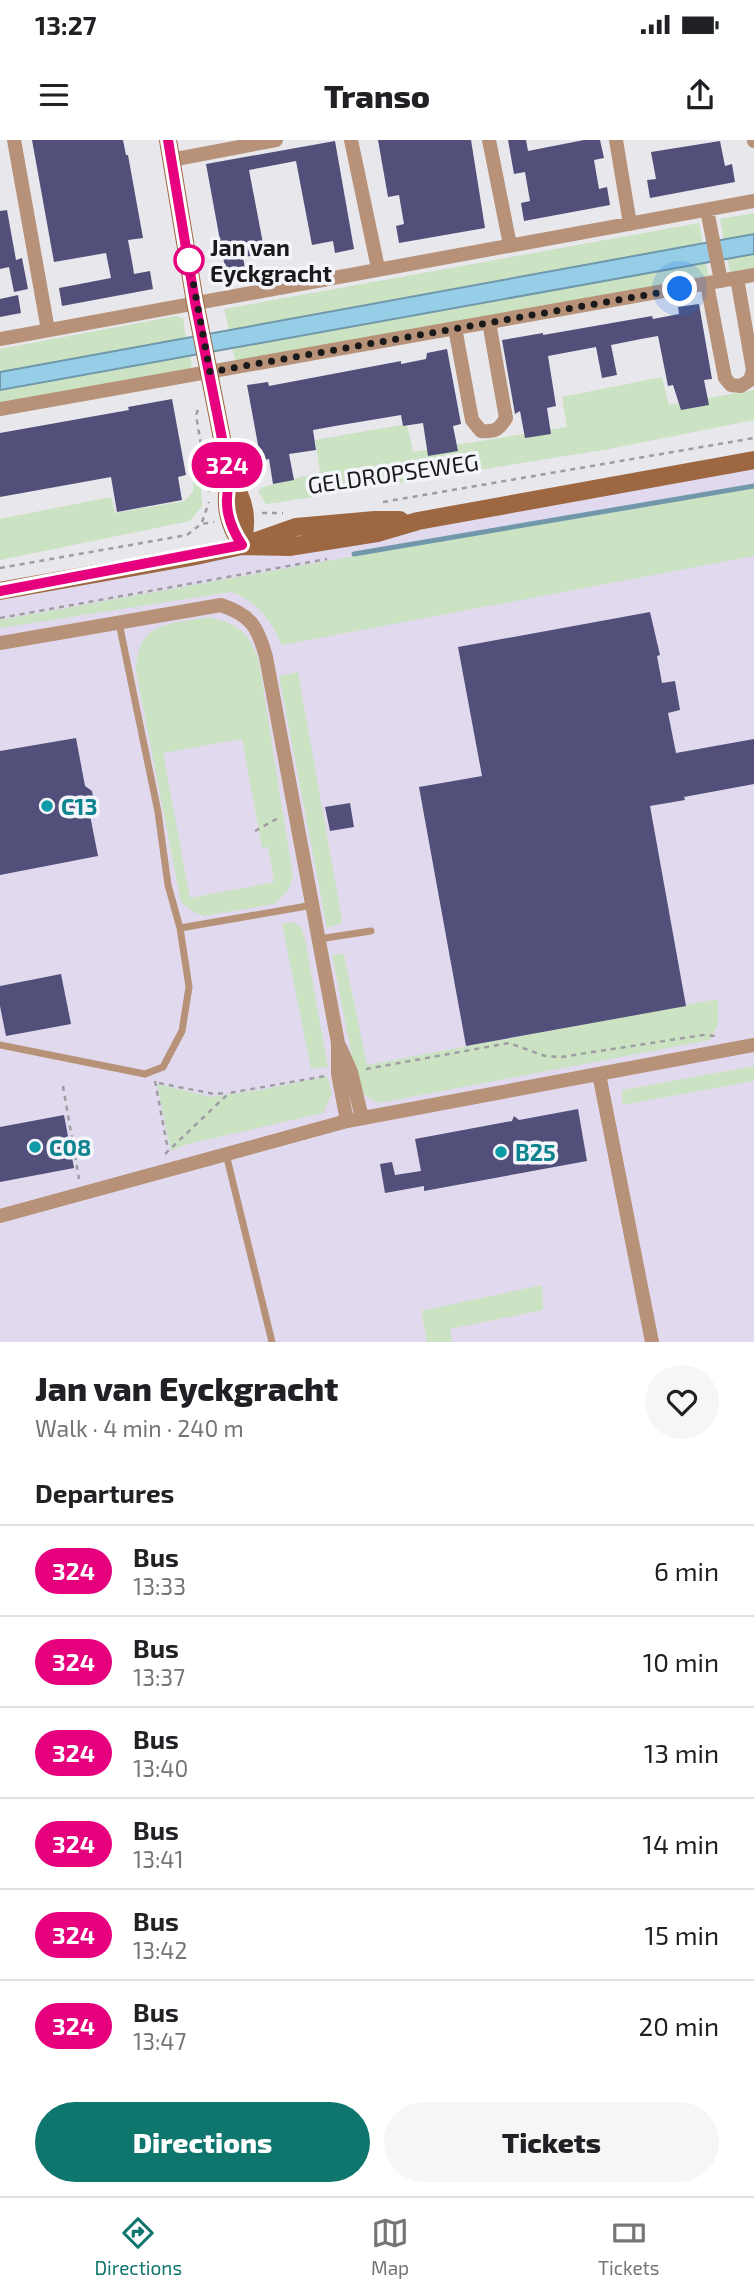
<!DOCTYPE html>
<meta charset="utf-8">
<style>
:root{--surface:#fff;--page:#f6f6f6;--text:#202124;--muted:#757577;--line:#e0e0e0;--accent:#0f766e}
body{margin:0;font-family:"Exo 2",sans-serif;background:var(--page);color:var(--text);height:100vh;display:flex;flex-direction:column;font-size:26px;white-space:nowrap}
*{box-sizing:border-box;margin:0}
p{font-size:23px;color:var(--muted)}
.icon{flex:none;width:38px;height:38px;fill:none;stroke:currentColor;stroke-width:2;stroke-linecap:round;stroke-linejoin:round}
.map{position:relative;height:1202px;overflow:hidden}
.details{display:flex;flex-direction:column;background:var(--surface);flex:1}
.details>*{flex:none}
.badge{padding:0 14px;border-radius:23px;font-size:24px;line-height:46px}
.you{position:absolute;width:35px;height:35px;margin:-18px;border:5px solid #fff;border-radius:50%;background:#1a73e8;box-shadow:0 0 0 10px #1a73e833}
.map>.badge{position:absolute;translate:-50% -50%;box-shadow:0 0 0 4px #fff}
h2{padding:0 35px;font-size:26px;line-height:63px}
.round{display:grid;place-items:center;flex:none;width:74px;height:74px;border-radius:37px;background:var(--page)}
.head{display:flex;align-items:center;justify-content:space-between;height:119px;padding:0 35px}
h1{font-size:33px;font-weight:800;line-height:52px}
.button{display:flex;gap:14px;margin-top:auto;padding:14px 35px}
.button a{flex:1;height:80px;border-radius:42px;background:var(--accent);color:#fff;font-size:28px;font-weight:800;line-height:80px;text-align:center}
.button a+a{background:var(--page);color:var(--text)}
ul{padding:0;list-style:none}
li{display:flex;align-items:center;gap:21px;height:91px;padding:0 35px;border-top:2px solid var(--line)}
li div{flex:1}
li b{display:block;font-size:26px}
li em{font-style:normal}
li .badge{min-width:77px;font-weight:700;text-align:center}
.status{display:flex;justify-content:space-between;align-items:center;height:49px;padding:0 35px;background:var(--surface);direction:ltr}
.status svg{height:19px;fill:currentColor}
header{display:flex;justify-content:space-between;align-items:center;height:91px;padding:0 35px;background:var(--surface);font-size:32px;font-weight:800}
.tabs{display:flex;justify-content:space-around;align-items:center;height:98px;border-top:2px solid var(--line);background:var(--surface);font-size:19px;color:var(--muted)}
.tabs a{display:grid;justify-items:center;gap:4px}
.tabs .on{color:var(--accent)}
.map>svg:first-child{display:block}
</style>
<div class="status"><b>13:27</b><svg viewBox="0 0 49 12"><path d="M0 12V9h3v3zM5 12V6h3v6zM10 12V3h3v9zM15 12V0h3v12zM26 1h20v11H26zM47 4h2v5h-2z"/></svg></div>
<header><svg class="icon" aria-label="menu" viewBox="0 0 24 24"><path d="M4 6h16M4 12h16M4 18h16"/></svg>Transo<svg class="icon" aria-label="share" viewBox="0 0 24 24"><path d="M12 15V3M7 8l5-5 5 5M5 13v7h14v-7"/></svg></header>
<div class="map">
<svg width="754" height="1202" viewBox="0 0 754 1202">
<rect width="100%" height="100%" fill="#e7e7ec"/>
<path fill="#e1daef" d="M754,323V1202H0V461L259,405Z"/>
<path fill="#cbe2c3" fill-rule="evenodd" d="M754,73V94L724,100L720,79Z
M699,83L703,105L229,190L224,169Z
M754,114V128L730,132L727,118Z
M706,122L708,136L236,222L232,208Z
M176,176L183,178L186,198L0,232V209Z
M190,216L192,227L188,229L0,265V250Z
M662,237L669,265L754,250V280L609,309L275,363L266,364L258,351L263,347L320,332L315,300L407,284L413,312L567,287L562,257Z
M201,341L202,366L190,381L0,420V379L111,357L115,373L184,361L193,352V342Z
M754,344V416L282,505C270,479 259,462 231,452L0,488V480Z
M208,477C238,484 249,491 259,522L293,737L288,751L274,764L204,776L194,772L181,762L136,531C138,481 167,485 208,477ZM242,599L262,708L268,707L274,742L190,758L163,613Z
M298,532L342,780V783L327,788L279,536Z
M292,782L301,787L305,799L328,927L311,929L282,784Z
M344,814L367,925L718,859V884L710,900L379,963L364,955L356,937L332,815Z
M754,926V941L622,965V950Z
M327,936L332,953L323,973L188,1004L171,1011L157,944L211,957L266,949Z
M542,1145L543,1170L450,1189L452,1202H427L421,1171Z"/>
<path fill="#96cee8" stroke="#7198aa" stroke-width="2" d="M754,94V114L0,250V232Z"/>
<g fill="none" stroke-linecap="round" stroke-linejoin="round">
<path stroke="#7198aa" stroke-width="5" d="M354,414L754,346"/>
</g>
<path fill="#52507a" d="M32,0H123L126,15H128L143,98L128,100L133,127L134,134L150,131L153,149L62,166L59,148L111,138L106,113L54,122Z
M378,0H471L485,88L399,103L396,86L404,84L399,55L388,57Z
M508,0H526L528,11L584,0H600L604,18L594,20L599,49L607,47L610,65L524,81L521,63L530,61L525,32L514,34Z
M335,1L354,109L335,113L333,101L312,105L296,21L249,30L265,114L243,117L245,129L226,133L206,24Z
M720,1L725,26L732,24L735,42L650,58L647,40L656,39L651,12Z
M7,70L16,120L22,118L28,149L14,152L9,127L0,129V71Z
M18,155L21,173L0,177V159Z
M699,164L712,239L704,240L709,265L681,270L673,245L668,246L658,196L641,199L611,205L617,235L602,238L596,207L548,216L556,266L547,268L551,294L525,298L520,271L515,274L502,200L543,193V195L652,176L653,179L679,174L678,167Z
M447,209L461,284L453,286L458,311L428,316L423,283L403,286L401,275L335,286L313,290L316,310L289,314L294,340L273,344L269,319L261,321L247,245L268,242L269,246L401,221V224L426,219L427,213Z
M172,259L186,335L178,337L182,360L117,372L111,337L0,357V293L129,270L128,267Z
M650,472L660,515L657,516L662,543L675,541L680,570L668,573L676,613L754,599V644L684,657L685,660L650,666L686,866L466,906L419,647L482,636L458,507Z
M76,598L85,646L92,651L95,667L89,670L98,716L0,735V611Z
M350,663L354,687L330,691L325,667Z
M61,834L71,884L6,896L0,866V846Z
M578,969L587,1021L424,1051V1046L385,1053L380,1024L392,1022L395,1035L421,1031L415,999L512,981L514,976L519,980Z
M64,975L74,1028L0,1042V987Z"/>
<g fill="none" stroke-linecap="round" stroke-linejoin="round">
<path stroke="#9e9ea1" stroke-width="2.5" stroke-dasharray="5 5" stroke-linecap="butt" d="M198,270L196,275L209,352
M383,362L754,298
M262,373H283
M202,382L209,362
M0,428L187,395L201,384L214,382
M0,478L327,419
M255,691L280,677
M366,929L509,903L545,916L561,917L703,895L716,896
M155,941L168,1010
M159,943L214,954L228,953
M63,946L79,1039
M165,1014L229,953L325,936"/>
<path stroke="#b79279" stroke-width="7" d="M180,788L313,765
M319,799L371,791
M0,905L145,934L163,927L182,891L189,847L180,788L168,745L158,672L119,483
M226,1014L272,1202"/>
<path stroke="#b79279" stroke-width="14" d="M14,0L48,190
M351,0L378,128
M489,0L510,105
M616,0L630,84
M754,0V1
M171,20L276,0
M707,70L721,141
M707,144L725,238L731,245L741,246L750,240L753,230L737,138
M455,188L472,280L481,291C495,292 499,290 506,278L489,182
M0,199L754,61
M0,269L754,135
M0,503L221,465C251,475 258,487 266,517L338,903V934L347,981
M340,907L351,932L362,978
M599,934L652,1202
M0,1076L347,981L754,905"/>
<path stroke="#9d6741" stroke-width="18" d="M168,0L195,162L230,339C246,361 248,379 242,406
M230,339C223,364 228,384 242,406
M242,406L289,407L377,393L418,381L754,320
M0,451L191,417L242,406L296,387L375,380H400"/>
</g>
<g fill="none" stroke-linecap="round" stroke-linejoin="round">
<defs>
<path id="line" d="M0,451L242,405C228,384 223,364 230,339L195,162L168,0"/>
</defs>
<use href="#line" stroke="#fff" stroke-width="16"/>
<use href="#line" stroke="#e6007e" stroke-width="10"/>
<path stroke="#1a1a1b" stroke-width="7" stroke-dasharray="0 12.6" d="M189,120L210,232L680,149"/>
</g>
<circle fill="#fff" stroke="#e6007e" stroke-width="3.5" cx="189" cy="120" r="14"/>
<g fill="#0f9aa8" stroke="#f4f5fa" stroke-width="2.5">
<circle cx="47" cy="666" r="7"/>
<circle cx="35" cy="1007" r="7"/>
<circle cx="501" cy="1012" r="7"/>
</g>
<g text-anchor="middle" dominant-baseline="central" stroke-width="7" stroke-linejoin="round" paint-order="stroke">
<g font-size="23" font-weight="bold" fill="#1a1a1b" stroke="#f4f5fa" text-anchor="start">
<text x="210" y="107">Jan van<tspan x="210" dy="26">Eyckgracht</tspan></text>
</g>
<g font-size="23" fill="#1a1a1b" stroke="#f4f5fa">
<text transform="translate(393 333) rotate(-8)">GELDROPSEWEG</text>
</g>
<g font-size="23" font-weight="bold" fill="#0d838f" stroke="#f4f5fa" text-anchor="start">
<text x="61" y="666">C13</text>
<text x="49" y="1007">C08</text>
<text x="515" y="1012">B25</text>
</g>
</g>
</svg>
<div class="you" style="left:680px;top:149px"></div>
<b class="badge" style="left:227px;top:325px;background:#e6007e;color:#fff">324</b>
</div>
<section class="details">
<div class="head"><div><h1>Jan van Eyckgracht</h1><p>Walk · 4 min · 240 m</p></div><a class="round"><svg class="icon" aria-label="heart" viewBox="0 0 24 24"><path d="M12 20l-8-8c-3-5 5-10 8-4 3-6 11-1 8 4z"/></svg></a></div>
<h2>Departures</h2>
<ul>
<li><span class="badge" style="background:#e6007e;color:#fff">324</span><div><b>Bus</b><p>13:33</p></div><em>6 min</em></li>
<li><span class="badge" style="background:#e6007e;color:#fff">324</span><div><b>Bus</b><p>13:37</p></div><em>10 min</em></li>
<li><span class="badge" style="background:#e6007e;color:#fff">324</span><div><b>Bus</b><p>13:40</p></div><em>13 min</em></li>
<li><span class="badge" style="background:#e6007e;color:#fff">324</span><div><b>Bus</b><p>13:41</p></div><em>14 min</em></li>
<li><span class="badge" style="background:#e6007e;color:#fff">324</span><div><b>Bus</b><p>13:42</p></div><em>15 min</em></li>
<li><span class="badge" style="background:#e6007e;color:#fff">324</span><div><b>Bus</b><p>13:47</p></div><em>20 min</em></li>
</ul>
<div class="button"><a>Directions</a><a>Tickets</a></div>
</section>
<nav class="tabs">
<a class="on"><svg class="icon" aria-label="directions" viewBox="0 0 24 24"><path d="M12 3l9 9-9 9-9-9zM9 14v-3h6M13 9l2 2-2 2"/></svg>Directions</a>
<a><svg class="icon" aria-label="map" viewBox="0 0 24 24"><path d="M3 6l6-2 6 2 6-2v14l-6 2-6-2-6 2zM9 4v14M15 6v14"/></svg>Map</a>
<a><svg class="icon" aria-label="tickets" viewBox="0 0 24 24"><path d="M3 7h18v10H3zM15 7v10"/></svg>Tickets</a>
</nav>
